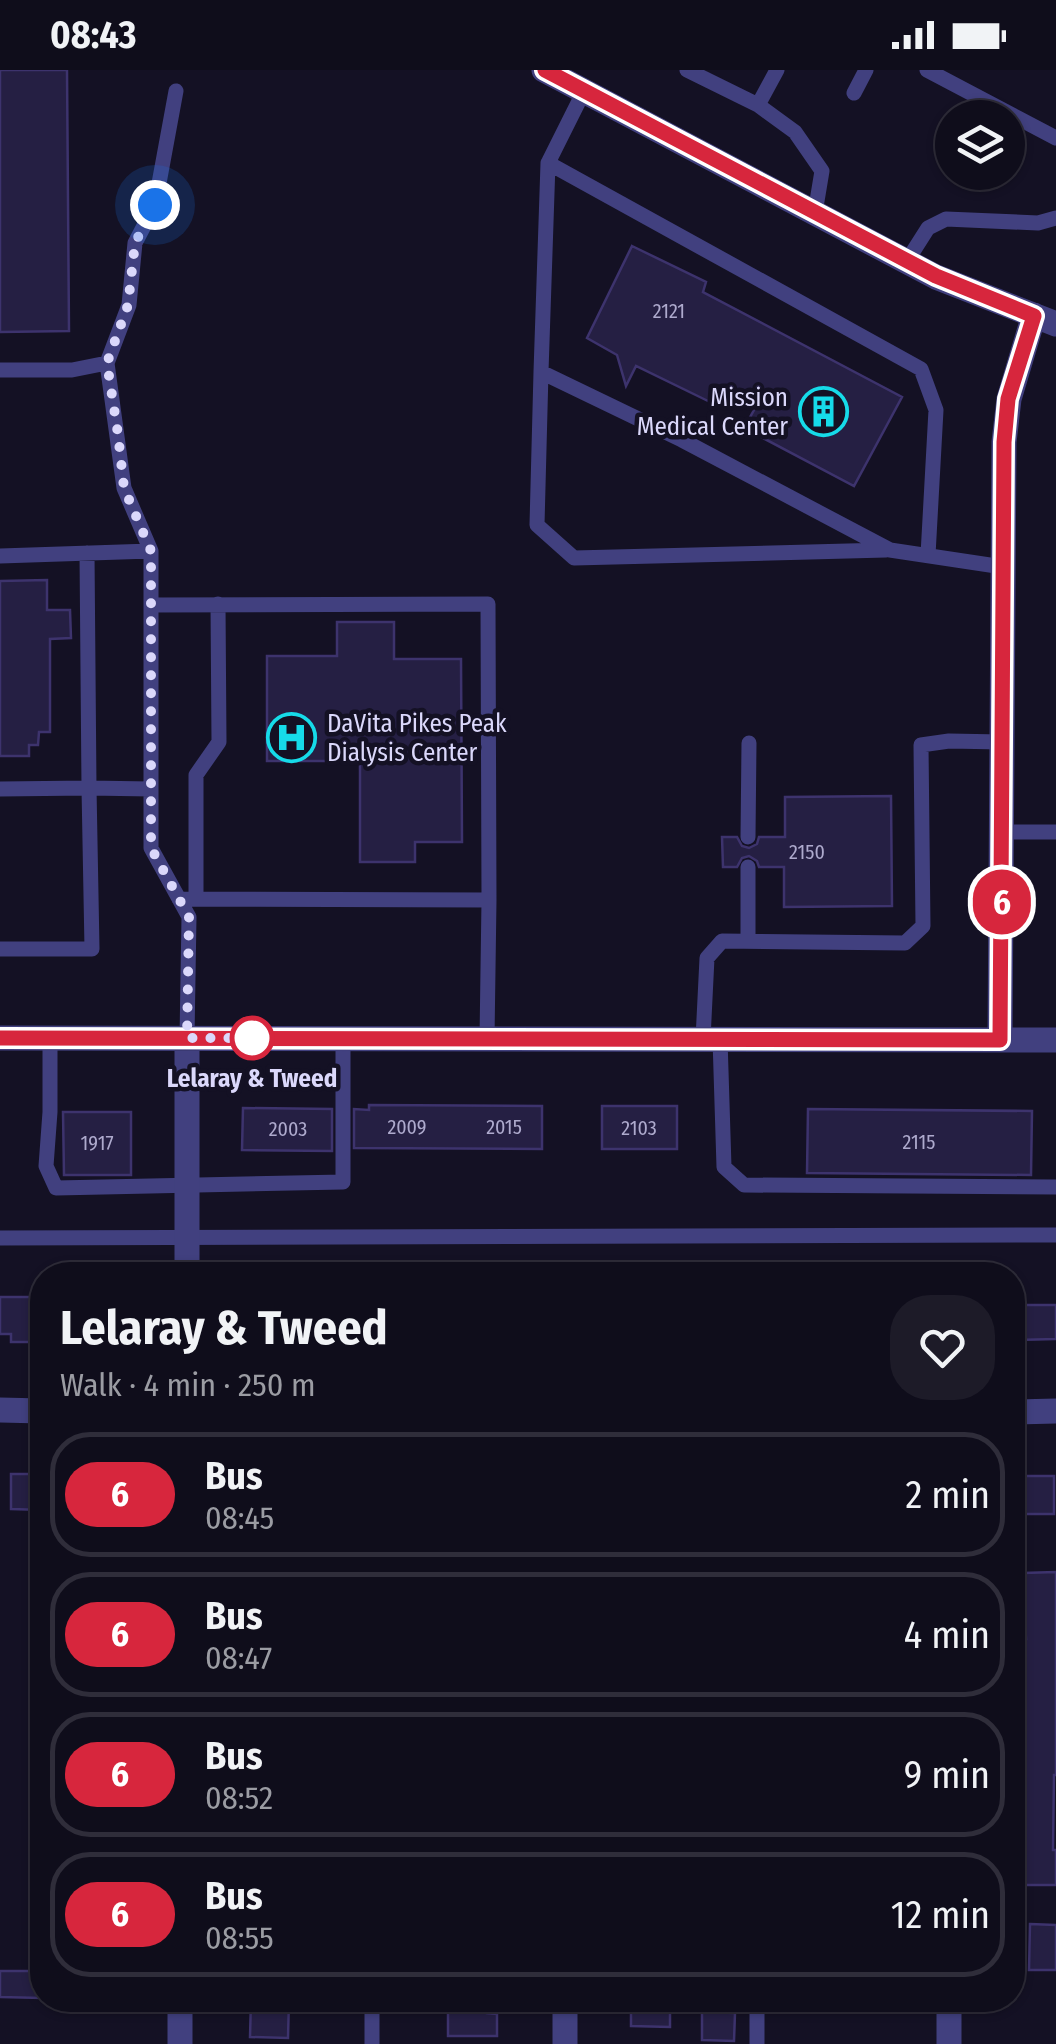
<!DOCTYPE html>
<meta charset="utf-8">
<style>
:root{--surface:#0f0d1b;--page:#1d1b28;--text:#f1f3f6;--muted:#9b9ca3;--line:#2f2d3a}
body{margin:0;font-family:"Fira Sans Condensed",sans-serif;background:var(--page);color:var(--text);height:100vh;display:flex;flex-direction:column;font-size:38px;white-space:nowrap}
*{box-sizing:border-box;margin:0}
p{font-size:32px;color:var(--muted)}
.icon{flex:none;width:55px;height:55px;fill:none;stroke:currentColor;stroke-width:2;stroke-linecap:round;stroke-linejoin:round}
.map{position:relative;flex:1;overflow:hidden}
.drawer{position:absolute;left:30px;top:1192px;width:995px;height:750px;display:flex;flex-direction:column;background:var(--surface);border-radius:40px;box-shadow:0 2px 8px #0004,0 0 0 2px var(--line)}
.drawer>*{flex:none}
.badge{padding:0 20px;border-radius:32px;font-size:35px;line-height:65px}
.fabs{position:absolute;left:935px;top:30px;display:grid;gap:20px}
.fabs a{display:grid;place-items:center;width:90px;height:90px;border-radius:50%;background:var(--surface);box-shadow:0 2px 8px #0004,0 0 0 2px var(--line);font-size:50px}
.you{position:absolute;width:50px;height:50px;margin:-25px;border:8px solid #fff;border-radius:50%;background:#1a73e8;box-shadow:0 0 0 15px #1a73e833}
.map>.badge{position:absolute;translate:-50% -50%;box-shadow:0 0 0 5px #fff}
.round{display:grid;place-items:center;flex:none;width:105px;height:105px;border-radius:40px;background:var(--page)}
.headline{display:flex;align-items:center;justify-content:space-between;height:170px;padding:0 30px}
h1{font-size:48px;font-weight:700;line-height:75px}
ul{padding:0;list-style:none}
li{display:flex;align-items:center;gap:30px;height:125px;margin:0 20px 15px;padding:0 10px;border:5px solid var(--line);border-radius:40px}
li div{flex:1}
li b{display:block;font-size:38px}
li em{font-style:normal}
li .badge{min-width:110px;font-weight:700;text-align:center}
.status{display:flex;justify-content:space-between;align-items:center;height:70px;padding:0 50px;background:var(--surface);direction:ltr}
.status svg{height:28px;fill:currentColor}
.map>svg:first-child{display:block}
</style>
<div class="status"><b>08:43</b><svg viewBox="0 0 49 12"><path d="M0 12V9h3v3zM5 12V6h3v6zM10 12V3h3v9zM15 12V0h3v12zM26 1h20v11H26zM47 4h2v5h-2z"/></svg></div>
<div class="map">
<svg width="1056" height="1974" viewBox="0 0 1056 1974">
<rect width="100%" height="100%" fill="#141124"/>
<path fill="#251f43" stroke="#3d336d" stroke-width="2.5" d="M0,0H67L69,261L0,262Z
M632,176L706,212L703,222L902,327L854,416L744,358L754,340L726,324L708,331L636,296L626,316L617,285L587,268Z
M47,510V540H70L71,568L50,569V662H39L38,675H29V686H0V511Z
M337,552H394V589H461L462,772H415V792H360V691H267V586H337Z
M891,726L892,836L784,837V797H759L757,791L749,786L742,788L737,797H723L722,767H737L742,776L749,778L757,774L759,767H785V727Z
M369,1035L542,1036V1079L354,1078V1039L369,1040Z
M602,1036H677V1079H602Z
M243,1038L332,1039V1081L242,1080Z
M808,1039L1032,1041L1031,1105L807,1103Z
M63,1042H131V1105H64Z
M0,1227H42V1272H11V1264H0Z
M1012,1235H1056V1269L1012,1270Z
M11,1404H42V1440L11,1439Z
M1022,1406H1054V1444H1021Z
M1056,1502V1705H1054L1053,1780H1056V1815H1021V1762H1017L1018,1708H1025L1023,1624L1024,1569H1026L1023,1503Z
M1030,1854L1056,1855V1900H1029Z
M0,1901H42V1928L0,1927Z
M251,1930H289L288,1968L250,1967Z
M448,1930H487V1943L497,1944V1966H448Z
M631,1930H670V1957L631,1956Z
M702,1942L735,1943L734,1971L702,1970Z"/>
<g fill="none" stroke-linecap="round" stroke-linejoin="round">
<path stroke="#41407f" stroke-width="15" d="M687,0L758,35L795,62L822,101L815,143
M927,0L1056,68
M584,21L548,93L541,302L682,370L890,480L1003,497
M854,23L866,0
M758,35L777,0
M548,93L921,299L936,340L928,485
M907,191L928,158L946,149L1038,153L1056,148
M107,293L124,418L151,481V778L189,847L187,968
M0,300H72L107,293L129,235L135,173L155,135L176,21
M541,302L537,455L574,488L886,480
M0,486L151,481
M151,535L488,534L489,830
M0,719L89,718L87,483
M1002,762H1056
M748,767L749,673
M748,797V871
M179,829L489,830L487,969
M196,829V705L219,672L218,534
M0,879H92L89,718L151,719
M50,968V1042L46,1096L56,1118L343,1112V968
M703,969L707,888L722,871L905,873L923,856L921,675L949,671L1002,672
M720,969L724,1097L744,1115L1056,1117
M0,1168L1056,1165
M372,1974V1930
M757,1974V1930"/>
<path stroke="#41407f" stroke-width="25" d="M544,0L936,207L1056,254
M0,968L1056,970
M1000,969L1004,372L1009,329L1034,245
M187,1205V968
M0,1340L42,1341
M1012,1342L1056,1341
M180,1974V1930
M565,1974V1930
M949,1974V1930"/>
</g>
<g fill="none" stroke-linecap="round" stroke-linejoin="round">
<defs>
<path id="line" d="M0,968L1000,970L1004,372L1008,329L1034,246L936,206L545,0"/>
</defs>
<use href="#line" stroke="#fff" stroke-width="22"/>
<use href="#line" stroke="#d7263d" stroke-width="15"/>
<path stroke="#dbd8fb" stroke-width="10" stroke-dasharray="0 18" d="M155,135L135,173L128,235L107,293L118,364L124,418L151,481V778L189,847L187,968H265H252"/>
</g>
<defs>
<symbol id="building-ring" viewBox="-11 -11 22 22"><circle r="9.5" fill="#141124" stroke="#16dbe9" stroke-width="1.5"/><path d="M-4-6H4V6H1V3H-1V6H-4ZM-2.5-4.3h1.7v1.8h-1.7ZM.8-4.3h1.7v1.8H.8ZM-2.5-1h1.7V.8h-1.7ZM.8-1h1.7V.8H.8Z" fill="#16dbe9"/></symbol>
<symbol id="hospital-ring" viewBox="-11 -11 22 22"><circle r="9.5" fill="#141124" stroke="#16dbe9" stroke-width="1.5"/><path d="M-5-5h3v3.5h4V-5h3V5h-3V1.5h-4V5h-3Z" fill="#16dbe9"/></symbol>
</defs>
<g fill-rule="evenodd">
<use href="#building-ring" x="796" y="314" width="55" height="55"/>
<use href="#hospital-ring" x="264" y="640" width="55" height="55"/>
</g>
<circle fill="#fff" stroke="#d7263d" stroke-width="5" cx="252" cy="968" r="20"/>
<g text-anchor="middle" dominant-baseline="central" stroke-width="9" stroke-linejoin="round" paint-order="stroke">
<g font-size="20" fill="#aeaacd">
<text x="669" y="241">2121</text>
<text x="807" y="782">2150</text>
<text x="407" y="1057">2009</text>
<text x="504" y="1057">2015</text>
<text x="639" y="1058">2103</text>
<text x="288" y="1059">2003</text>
<text x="919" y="1072">2115</text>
<text x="97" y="1073">1917</text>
</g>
<g font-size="25" fill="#dbd8fb" stroke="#141124" text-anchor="end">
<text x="788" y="328">Mission<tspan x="788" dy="29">Medical Center</tspan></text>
<text x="327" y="654" text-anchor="start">DaVita Pikes Peak<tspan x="327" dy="29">Dialysis Center</tspan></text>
</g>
<g font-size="25" font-weight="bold" fill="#dbd8fb" stroke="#141124">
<text x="252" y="1009">Lelaray &amp; Tweed</text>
</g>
</g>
</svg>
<div class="fabs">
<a><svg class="icon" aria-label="layers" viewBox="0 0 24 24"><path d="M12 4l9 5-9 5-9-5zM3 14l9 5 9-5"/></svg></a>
</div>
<div class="you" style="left:155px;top:135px"></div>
<b class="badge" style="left:1002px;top:832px;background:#d7263d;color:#fff">6</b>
<section class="drawer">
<div class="headline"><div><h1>Lelaray &amp; Tweed</h1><p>Walk · 4 min · 250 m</p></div><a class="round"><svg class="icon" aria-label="heart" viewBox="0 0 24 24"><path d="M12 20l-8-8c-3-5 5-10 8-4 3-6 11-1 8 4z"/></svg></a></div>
<ul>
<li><span class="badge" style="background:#d7263d;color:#fff">6</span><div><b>Bus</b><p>08:45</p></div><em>2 min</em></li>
<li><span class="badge" style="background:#d7263d;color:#fff">6</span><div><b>Bus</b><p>08:47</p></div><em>4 min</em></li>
<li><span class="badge" style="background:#d7263d;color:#fff">6</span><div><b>Bus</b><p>08:52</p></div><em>9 min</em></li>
<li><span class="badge" style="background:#d7263d;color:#fff">6</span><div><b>Bus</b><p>08:55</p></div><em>12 min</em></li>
</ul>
</section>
</div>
